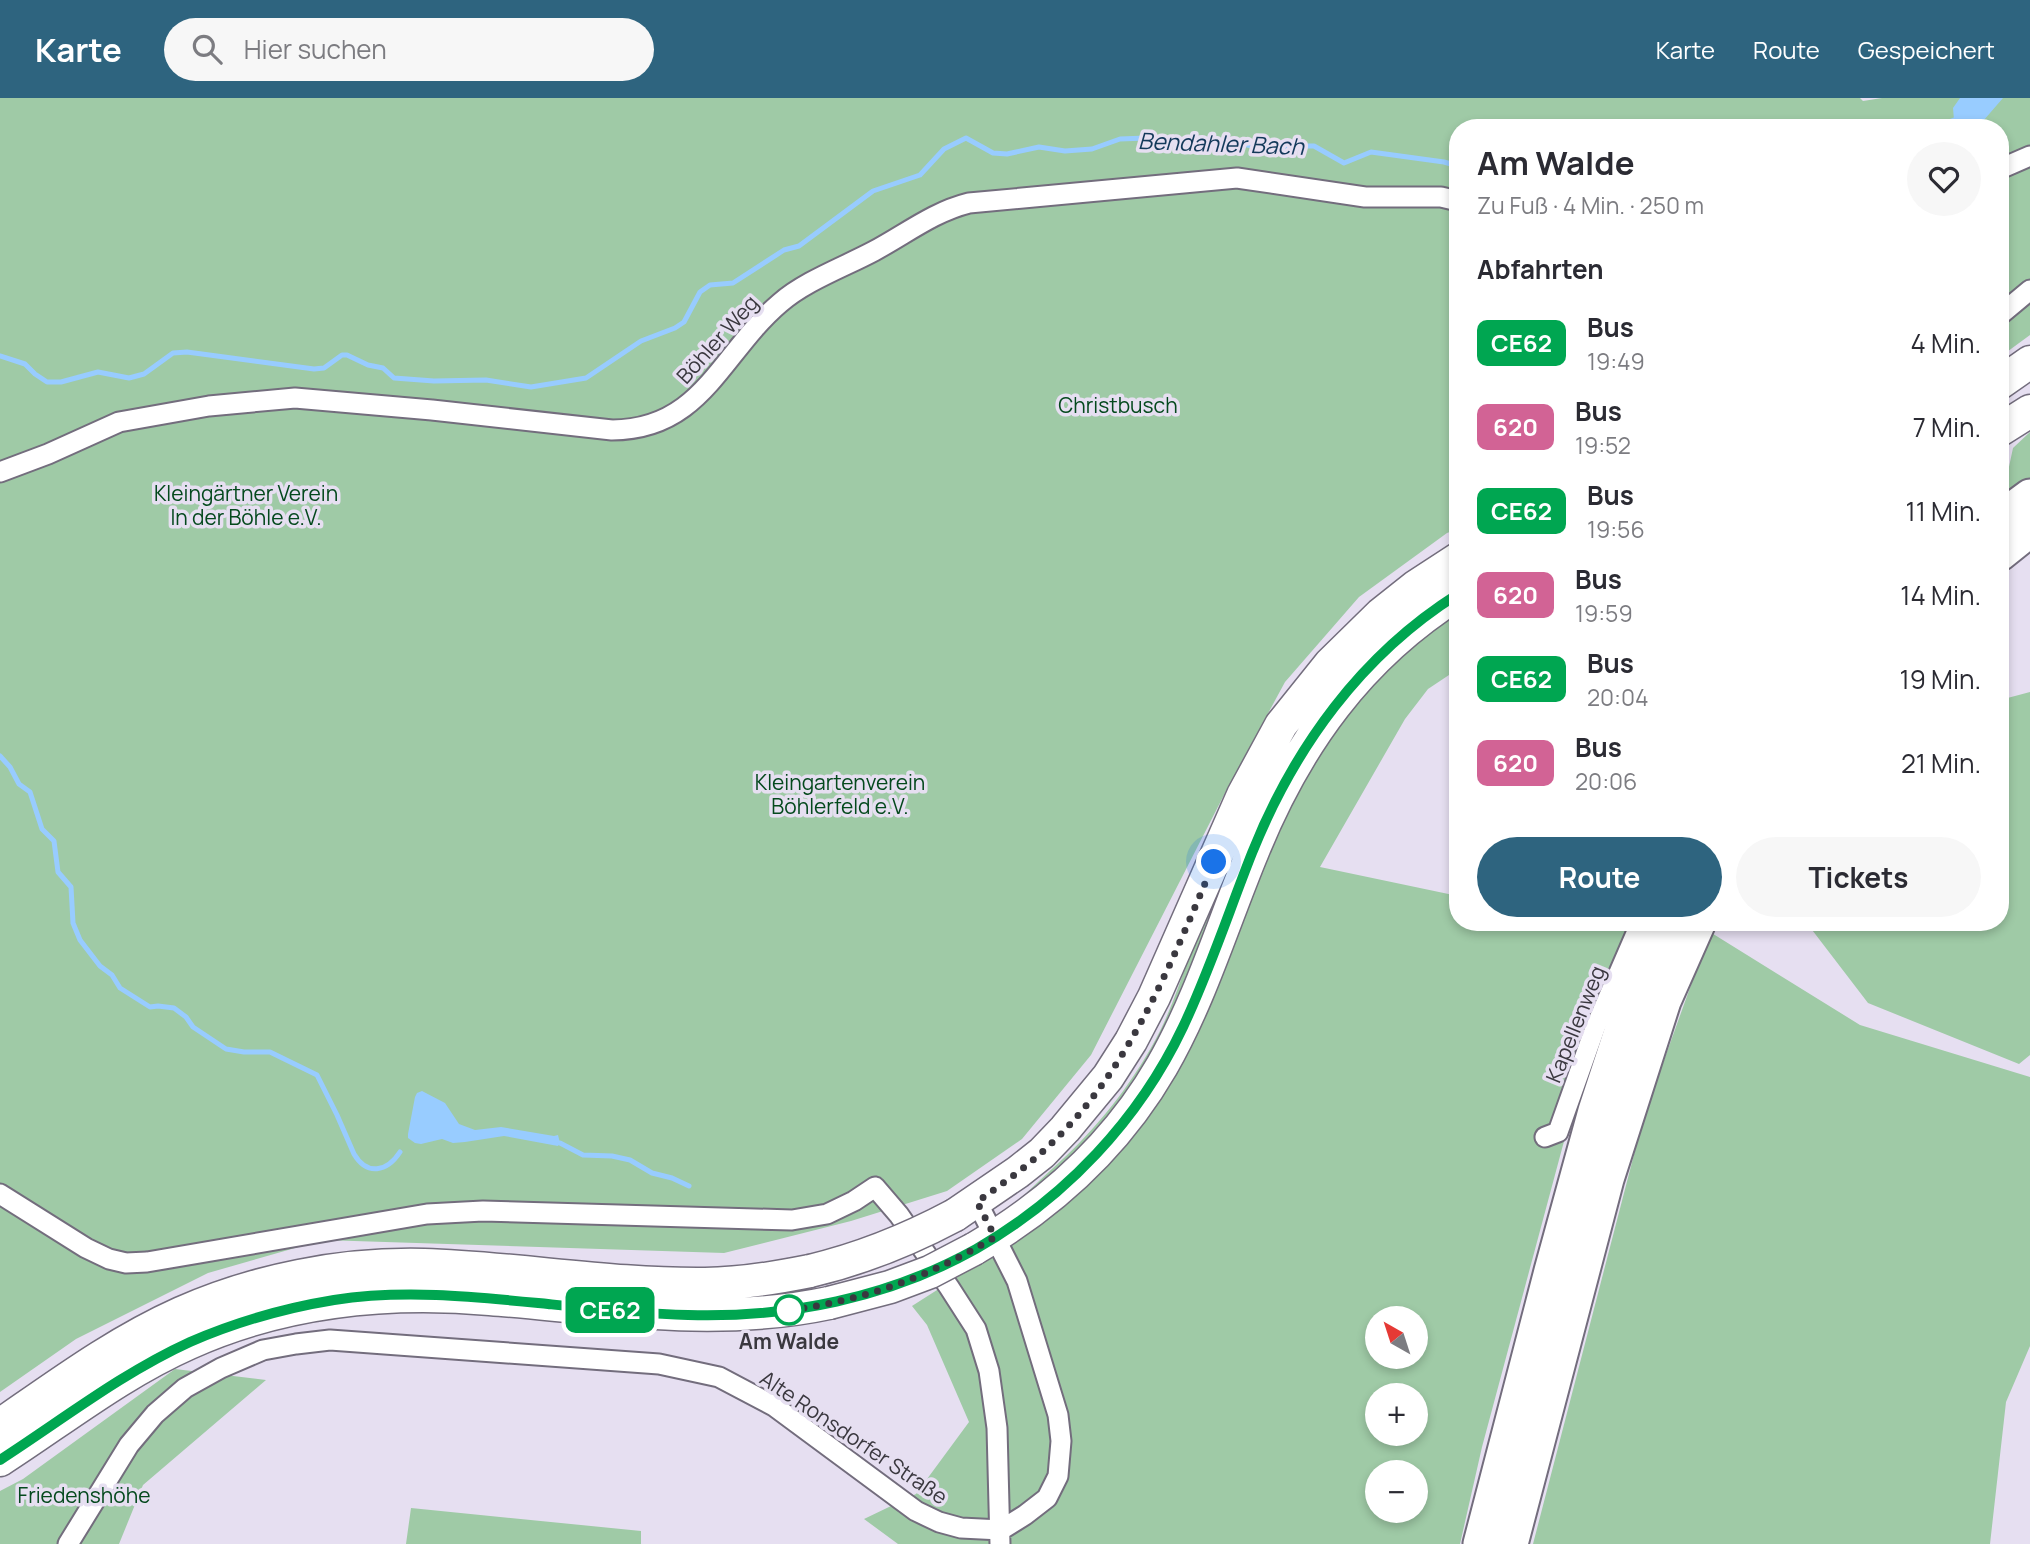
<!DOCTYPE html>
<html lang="de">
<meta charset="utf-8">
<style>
:root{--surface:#fff;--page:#f7f7f7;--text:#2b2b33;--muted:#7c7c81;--accent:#2e647f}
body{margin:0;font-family:Manrope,sans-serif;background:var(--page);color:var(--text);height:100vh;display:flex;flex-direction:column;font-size:26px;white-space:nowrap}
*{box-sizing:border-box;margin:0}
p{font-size:23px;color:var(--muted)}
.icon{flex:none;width:38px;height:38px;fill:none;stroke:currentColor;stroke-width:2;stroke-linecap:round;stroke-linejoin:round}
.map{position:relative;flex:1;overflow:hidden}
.side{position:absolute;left:1449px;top:21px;width:560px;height:812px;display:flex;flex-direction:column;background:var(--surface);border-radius:28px;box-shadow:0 4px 10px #0003}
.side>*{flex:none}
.badge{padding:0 14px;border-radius:10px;font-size:24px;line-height:46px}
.needle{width:46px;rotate:321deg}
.controls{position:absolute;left:1365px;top:1208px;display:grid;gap:14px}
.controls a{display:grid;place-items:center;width:63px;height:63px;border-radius:50%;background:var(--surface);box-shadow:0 4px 10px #0003;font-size:35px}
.you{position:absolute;width:35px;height:35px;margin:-18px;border:5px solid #fff;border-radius:50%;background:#1a73e8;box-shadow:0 0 0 10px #1a73e833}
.map>.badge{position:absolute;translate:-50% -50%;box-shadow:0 0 0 4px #fff}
h2{padding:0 28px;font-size:26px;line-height:63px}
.round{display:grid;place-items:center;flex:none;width:74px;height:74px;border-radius:37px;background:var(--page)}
.head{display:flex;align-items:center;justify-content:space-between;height:119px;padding:0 28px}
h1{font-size:33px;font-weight:700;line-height:52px}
.action{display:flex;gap:14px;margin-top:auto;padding:14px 28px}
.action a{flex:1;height:80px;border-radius:42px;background:var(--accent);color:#fff;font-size:28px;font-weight:700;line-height:80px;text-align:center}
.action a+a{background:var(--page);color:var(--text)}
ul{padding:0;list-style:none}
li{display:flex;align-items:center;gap:21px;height:84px;padding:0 28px}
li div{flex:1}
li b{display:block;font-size:26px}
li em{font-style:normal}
li .badge{min-width:77px;font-weight:700;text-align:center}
header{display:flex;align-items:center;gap:42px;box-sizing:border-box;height:98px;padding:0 35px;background:var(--accent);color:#fff}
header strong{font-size:33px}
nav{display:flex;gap:38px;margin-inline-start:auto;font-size:24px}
.search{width:490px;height:63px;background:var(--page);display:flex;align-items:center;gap:18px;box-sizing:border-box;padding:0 24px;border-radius:38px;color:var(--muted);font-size:26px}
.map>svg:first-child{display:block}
</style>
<header>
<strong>Karte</strong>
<div class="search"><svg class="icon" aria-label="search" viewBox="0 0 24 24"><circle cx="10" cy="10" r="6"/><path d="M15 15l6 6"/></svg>Hier suchen</div>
<nav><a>Karte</a><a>Route</a><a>Gespeichert</a></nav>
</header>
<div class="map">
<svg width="2030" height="1446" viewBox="0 0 2030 1446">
<rect width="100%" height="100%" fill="#e6dff1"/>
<path fill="#9fcaa6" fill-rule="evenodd" d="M0,0H1860L1863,3L1882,0H2030V237L2000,259V30H1458V431L1447,435L1359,499L1285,584L1225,695L1091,957L1022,1041L947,1093L851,1123L724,1155L323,1142L208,1175L76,1241L0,1294Z
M2030,334V385L2000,408V392L2006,383L2013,350Z
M1458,473V484C1438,496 1418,507 1401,522C1349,566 1307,620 1274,678C1236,745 1217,819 1187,889C1154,967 1088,1060 1017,1109L1015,1106C1031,1090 1048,1075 1065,1059C1103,1023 1136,980 1160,933C1181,890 1192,844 1210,800C1228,756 1246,710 1270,669C1314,591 1379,519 1458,473Z
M1458,509V571L1428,591L1405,621L1320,769L1458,798V824H1583L1629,834L1563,1047L1482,1349L1460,1446H898L864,1421L916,1396L969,1324L927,1227L912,1208L1028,1134L1133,1035L1309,660L1381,570ZM1377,1220H1416V1258H1377ZM1377,1297H1416V1335H1377ZM1377,1374H1416V1412H1377Z
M2030,594V957L2019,966L1868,905L1806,824H2000V602Z
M1710,834L1860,927L2030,979V1248L2006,1304L1990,1446H1533L1644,1018Z
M175,1271L266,1282L143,1387L119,1446H0V1393L23,1381Z
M411,1410L641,1433V1446H406Z"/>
<path fill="#98ccff" d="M1960,0H2003L1977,30H1964L1960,24L1954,22L1953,10Z
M422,993L445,1005L459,1026L475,1032L501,1029L554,1038L558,1037L560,1045L558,1048L504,1038L465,1044L453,1045L442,1041L421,1046L415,1045L408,1040V1036L415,999L417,995Z"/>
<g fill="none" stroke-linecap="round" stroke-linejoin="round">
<path stroke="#98ccff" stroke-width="5" d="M1935,30L1954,22
M0,258L25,266L35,276L47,284H61L98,274L129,280L144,276L173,255L187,254L314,271L324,270L342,257H347L368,267L383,270L394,280L434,283L486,282L531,289L586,280L641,243L675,230L684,224L700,194L710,187L733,185L784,152L799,148L873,93L920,77L944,51L966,40L993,55L1007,56L1039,49L1065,53L1092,51L1120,41L1146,40L1179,46L1224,42L1266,51L1288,48H1314L1344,65L1371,54L1444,64L1458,68
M0,658L10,669L19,686L30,694L42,731L54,743L58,774L71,789L73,825L80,842L100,868L112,877L120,890L150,909L158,908L174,910L186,919L193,929L226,951L244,954H270L317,977L337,1017L354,1056C367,1078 387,1074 400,1054
M560,1045L583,1057L612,1058L630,1062L652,1075L672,1080L689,1088"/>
<defs>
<path id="minor" d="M2000,71L2030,58
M2000,217L2030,192
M0,374L48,356L119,324L209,308L295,300L432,312L612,332C702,332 721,255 780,205C805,183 844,169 874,153C906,136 933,114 969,105L1237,80L1365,99H1441L1458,103
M1545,1039L1558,1034L1595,930L1641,824
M0,1096L86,1150L109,1161L126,1165L147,1164L427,1116L483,1113L792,1122L827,1116L854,1103L875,1089L899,1117L949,1189L976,1231L989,1273L997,1330L1000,1446
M68,1446L129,1347L155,1316L185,1290L221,1270L263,1252L296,1246L330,1242L659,1266L719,1279L774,1308L916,1413L939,1424L961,1430L1001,1432L1025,1417L1047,1400L1058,1378L1061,1343L1058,1317L1017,1183L977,1104"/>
<path id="primary" d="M2000,285L2030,264
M2000,332L2030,313
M955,1117L1018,1074L1042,1055L1065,1031L1108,979L1131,943L1154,899L1243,697L1281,627L1330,566L1381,516L1415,489L1458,461
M974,1151C1051,1106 1117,1046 1162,968C1201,900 1223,825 1253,753C1296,647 1359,558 1458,496
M0,1327C58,1287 116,1244 181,1215C256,1182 341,1165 424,1167C518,1170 611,1187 705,1186C740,1186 775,1180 810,1173
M0,1362C62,1322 121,1275 189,1245C285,1202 387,1192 490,1201C603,1210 717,1229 829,1205"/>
<path id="trunk" d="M2000,420L2030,398
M2000,456L2030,432
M1480,1446L1551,1173L1595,1013L1631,903L1666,824
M1511,1446L1607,1081L1664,903L1699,824"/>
</defs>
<use href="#minor" stroke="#736d7d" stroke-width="23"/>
<use href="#primary" stroke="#736d7d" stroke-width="35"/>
<use href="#trunk" stroke="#736d7d" stroke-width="37"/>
<use href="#minor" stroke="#fff" stroke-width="19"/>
<use href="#primary" stroke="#fff" stroke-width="32"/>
<use href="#trunk" stroke="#fff" stroke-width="33"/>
<defs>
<path id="primary-bridge" d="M810,1173C861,1161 908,1142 955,1117
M829,1205L890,1189L930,1174L974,1151"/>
</defs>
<use href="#primary-bridge" stroke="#736d7d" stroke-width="35" stroke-linecap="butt"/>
<use href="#primary-bridge" stroke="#fff" stroke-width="32"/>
</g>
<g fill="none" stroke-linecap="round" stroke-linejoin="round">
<defs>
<path id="line" d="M0,1362C62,1322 122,1275 190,1244C236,1224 285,1210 334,1202C405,1191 477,1199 548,1206C595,1211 641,1216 688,1217C788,1220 888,1200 976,1151C1065,1100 1139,1022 1183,929C1210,872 1229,813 1252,755C1294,650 1361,557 1458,496"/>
</defs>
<use href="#line" stroke="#fff" stroke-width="16"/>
<use href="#line" stroke="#00a651" stroke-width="10"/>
<path stroke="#3a383f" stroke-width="7" stroke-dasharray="0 12.6" d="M789,1212L784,1213C862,1203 927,1180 995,1139L977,1104C999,1088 1021,1073 1041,1055C1127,979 1170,868 1214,764"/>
</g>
<circle fill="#fff" stroke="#00a651" stroke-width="3.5" cx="789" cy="1212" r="14"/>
<g text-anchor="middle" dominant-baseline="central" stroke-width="7" stroke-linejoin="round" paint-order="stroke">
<g font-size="21" fill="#3a383f" stroke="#e6dff1">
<text transform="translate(717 241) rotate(-48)">Böhler Weg</text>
<text transform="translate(1575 926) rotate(-68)">Kapellenweg</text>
<text transform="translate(854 1339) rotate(34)">Alte Ronsdorfer Straße</text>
</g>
<g font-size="21" fill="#04491d" stroke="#e6dff1">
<text x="1118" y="307">Christbusch</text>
<text x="246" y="395">Kleingärtner Verein<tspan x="246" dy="24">In der Böhle e.V.</tspan></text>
<text x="840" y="684">Kleingartenverein<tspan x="840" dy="24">Böhlerfeld e.V.</tspan></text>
<text x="84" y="1397">Friedenshöhe</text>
</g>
<g font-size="21" font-weight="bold" fill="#3a383f" stroke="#e6dff1">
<text x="789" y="1243">Am Walde</text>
</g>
<g font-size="23" font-style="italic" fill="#13395a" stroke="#e6dff1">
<text transform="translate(1221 45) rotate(2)">Bendahler Bach</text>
</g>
</g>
</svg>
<div class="controls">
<a><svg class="needle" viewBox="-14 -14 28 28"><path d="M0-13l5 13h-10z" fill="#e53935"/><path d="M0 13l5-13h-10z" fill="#7c7c81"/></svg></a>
<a>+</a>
<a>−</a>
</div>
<div class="you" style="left:1214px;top:764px"></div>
<b class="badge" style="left:610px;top:1212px;background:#00a651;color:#fff">CE62</b>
<section class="side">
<div class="head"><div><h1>Am Walde</h1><p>Zu Fuß · 4 Min. · 250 m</p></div><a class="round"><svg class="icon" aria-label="heart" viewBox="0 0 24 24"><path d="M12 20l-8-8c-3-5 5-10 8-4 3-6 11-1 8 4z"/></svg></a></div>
<h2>Abfahrten</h2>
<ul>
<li><span class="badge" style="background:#00a651;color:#fff">CE62</span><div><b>Bus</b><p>19:49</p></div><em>4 Min.</em></li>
<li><span class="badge" style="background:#d26395;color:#fff">620</span><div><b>Bus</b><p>19:52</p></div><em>7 Min.</em></li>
<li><span class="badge" style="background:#00a651;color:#fff">CE62</span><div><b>Bus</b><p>19:56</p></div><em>11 Min.</em></li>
<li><span class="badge" style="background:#d26395;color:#fff">620</span><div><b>Bus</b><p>19:59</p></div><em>14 Min.</em></li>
<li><span class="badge" style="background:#00a651;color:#fff">CE62</span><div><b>Bus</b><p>20:04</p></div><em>19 Min.</em></li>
<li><span class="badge" style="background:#d26395;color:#fff">620</span><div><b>Bus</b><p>20:06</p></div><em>21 Min.</em></li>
</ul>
<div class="action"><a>Route</a><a>Tickets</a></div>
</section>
</div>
